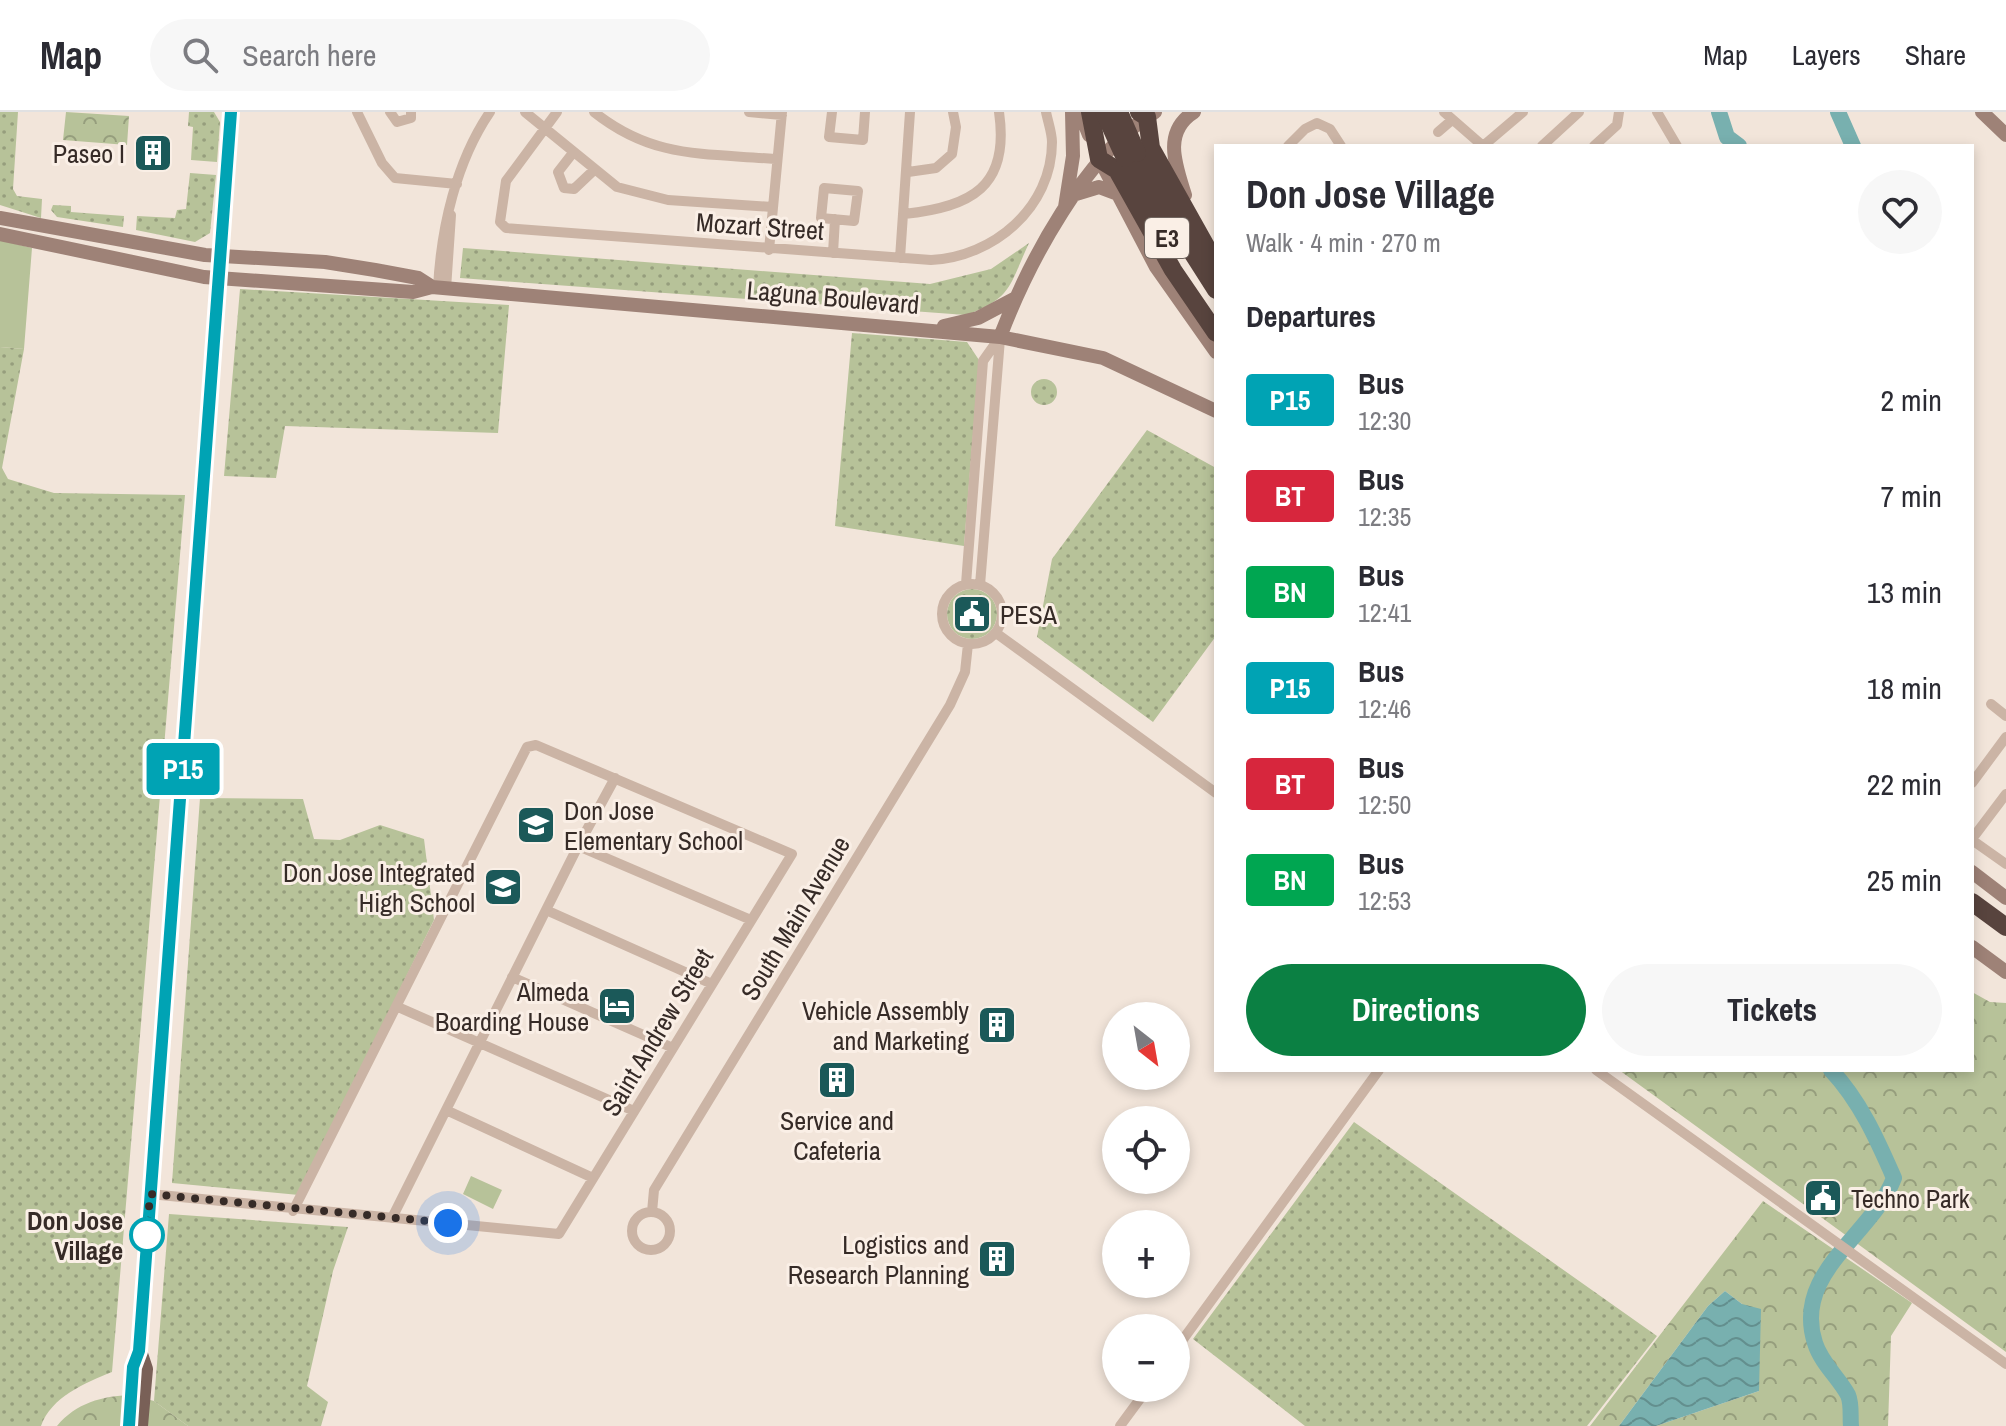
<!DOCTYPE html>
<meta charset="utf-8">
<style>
:root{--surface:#fff;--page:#f7f7f7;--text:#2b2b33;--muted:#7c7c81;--line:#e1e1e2;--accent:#0b8043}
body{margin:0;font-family:"Archivo Narrow",sans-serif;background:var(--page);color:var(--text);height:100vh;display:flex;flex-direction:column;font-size:30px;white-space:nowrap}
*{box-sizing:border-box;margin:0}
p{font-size:26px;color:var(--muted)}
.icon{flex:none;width:44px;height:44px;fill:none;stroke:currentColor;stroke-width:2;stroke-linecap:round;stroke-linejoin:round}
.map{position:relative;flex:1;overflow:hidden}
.side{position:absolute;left:1214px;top:32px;width:760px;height:928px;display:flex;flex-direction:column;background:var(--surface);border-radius:0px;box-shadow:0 4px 12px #0003}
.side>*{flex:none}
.badge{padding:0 16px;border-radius:6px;font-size:28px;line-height:52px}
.needle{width:52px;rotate:149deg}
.tools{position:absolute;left:1102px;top:890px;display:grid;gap:16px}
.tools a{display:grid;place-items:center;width:88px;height:88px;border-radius:50%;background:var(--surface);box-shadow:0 4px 12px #0003;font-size:40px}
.you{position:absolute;width:40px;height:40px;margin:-20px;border:6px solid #fff;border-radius:50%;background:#1a73e8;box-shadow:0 0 0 12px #1a73e833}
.map>.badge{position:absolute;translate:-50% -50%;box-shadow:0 0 0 4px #fff}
h2{padding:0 32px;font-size:30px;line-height:72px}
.round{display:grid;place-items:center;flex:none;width:84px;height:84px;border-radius:42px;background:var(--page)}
.head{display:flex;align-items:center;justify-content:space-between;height:136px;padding:0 32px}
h1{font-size:38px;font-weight:700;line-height:60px}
.button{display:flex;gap:16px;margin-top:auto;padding:16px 32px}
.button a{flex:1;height:92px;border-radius:48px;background:var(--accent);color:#fff;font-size:32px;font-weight:700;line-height:92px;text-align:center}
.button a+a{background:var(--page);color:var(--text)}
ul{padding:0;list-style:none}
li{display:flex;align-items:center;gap:24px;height:96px;padding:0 32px}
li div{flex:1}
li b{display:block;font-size:30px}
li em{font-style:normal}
li .badge{min-width:88px;font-weight:700;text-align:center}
header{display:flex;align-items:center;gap:48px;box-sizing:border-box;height:112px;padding:0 40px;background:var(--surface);border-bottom:2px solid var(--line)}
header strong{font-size:38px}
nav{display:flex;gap:44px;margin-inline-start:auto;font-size:28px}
.search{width:560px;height:72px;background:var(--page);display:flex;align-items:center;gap:20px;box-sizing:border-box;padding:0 28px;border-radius:44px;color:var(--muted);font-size:30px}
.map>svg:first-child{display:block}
</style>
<header>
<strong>Map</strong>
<div class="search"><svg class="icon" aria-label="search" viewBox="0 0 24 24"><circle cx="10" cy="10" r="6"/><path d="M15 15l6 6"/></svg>Search here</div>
<nav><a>Map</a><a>Layers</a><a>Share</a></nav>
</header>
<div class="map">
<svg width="2006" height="1314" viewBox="0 0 2006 1314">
<defs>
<pattern id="grass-dots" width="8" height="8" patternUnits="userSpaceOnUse" patternTransform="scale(2)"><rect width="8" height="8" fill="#b7c299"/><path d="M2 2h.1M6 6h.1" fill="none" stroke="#969e7d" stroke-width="1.8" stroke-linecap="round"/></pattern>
<pattern id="forest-crowns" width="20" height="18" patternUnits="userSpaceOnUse" patternTransform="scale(2)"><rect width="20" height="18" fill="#b7c299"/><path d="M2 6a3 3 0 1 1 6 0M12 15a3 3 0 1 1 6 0" fill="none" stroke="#969e7d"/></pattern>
<pattern id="water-waves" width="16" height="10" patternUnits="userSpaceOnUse" patternTransform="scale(2)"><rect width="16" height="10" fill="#78b0af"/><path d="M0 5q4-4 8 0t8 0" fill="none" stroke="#638f8e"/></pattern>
</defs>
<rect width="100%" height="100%" fill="#f2e5da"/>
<path fill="url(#grass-dots)" d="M0,0H18L13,77L17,84L42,87L41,106L0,93Z
M189,0H214L220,10L217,50L191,48L193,15L188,14Z
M190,61L216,63L210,121L195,130L136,118L137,104L175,106L177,98L186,97Z
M53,93L71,94V100L124,104L123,115L57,105L51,98Z
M1029,131C1009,174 1012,186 966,203L460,166L463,136L930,172L991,157Z
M240,177L509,193L498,321L285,314L276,366L224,364Z
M852,221L967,230L979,248L964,434L835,414Z
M0,235L24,237L2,356L8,367L54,381L185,383L112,1260C85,1271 51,1285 41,1314H0Z
M1031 280a13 13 0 1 1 26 0a13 13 0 1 1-26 0Z
M1147,318L1216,356V524L1153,610L1037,525L1052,447Z
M947 502a25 25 0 1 1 50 0a25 25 0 1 1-50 0Z
M200,686L303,687L314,727L340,728L380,713L424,727L434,808L299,1083L172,1071Z
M1354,1010L1657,1224L1587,1314H1305L1193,1227Z
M169,1102L348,1115L333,1159L307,1274L328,1290L321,1314H188L154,1289Z"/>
<path fill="url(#forest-crowns)" d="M66,0L129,4L127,33L63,28Z
M1972,880L1990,890L2006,891V1240L1619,958H1972Z
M1763,1089L1912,1191L1891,1224L1888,1314H1656L1759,1279L1742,1192L1725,1179L1708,1194L1619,1314H1590Z
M131,1283L154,1289L188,1314H57C76,1291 102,1284 131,1283Z"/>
<path fill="#b7c299" d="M0,128L32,136L24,237L0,235Z
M471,1064L502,1078L493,1097L463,1082Z"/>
<path fill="url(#water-waves)" d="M1725,1179L1742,1192L1761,1197L1759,1279L1656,1314H1619L1708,1194Z"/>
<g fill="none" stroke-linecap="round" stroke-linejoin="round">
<path stroke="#78b0af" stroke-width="16" d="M1719,0L1727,25L1739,34
M1838,0L1853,34
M1831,958C1860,989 1877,1027 1894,1066C1872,1124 1792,1160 1815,1231C1821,1251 1839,1266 1848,1283C1852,1292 1850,1305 1851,1314"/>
<path stroke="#cbb4a5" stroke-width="10" d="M357,0L382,51L395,66L457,72
M390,0L397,10L411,6V0
M525,0L617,75L668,88L772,95
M557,0L506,69L500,110L506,116L931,148C993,145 1052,96 1052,30C1052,21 1048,10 1046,0
M594,0C653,47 704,41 775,47
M749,0L782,3
M832,0L829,25L863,28L865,0
M1444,0L1483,34
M1657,0L1677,34
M1438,20L1452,8
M1288,34L1305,17L1317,11L1330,17L1341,34
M1483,34L1523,0
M1542,34L1579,0
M1594,34L1617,13L1619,0
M572,42L558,60L564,76L574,77L593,59
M908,60L936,56L952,42L956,15L953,0
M824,76L858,79L854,109L821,106Z
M904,102C971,95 1010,75 999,0
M769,138L782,0
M833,141L835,107
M900,146L910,0
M438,176C441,116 456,50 490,0
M446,177L451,103
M942 502a30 30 0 1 1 60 0a30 30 0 1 1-60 0Z
M966,472L983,249L1000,225
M980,473L1000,227
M996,521L1216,681
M1991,592L2006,604
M1972,671L2006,625
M1972,727L2006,682
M1972,728L2006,752
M578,734L751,808
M546,798L712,872
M512,865L673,936
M398,895L634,999
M1596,958L2006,1252
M446,998L593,1066
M150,1082L559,1122L792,742L536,633L527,635L293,1099
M652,1100L654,1078L950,593L965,560L968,532
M632 1119a19 19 0 1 1 38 0a19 19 0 1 1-38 0Z
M392,1106L578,734L615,666
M1176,1237L1379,958
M1120,1314L1148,1276"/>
<path stroke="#9e8277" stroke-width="14" d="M1080,0L1089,23
M1982,0L2006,23
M1099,46L1156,155L1216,240
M1076,82L1099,75L1115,81
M1185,83C1176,54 1162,20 1194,0
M1065,95L1073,44L1072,0
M0,106L205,143L325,150L375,158L418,166L432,175
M0,122L204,165L413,180L432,175L1000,225L1103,246L1216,299
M944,214L978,206L1014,187
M1000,225C1028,151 1086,41 1155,0
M1972,760L2006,786
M1972,835L2006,860"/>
<path stroke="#796057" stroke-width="16" d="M139,1239L145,1257L140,1314
M129,1314L133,1255L139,1239L231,0"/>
<path stroke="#58443e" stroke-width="18" d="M1090,0L1099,47L1117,58L1173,158L1216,221
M1139,0L1147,5L1151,36L1216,152
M1137,41L1181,123L1216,178
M1125,46L1166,125
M1972,790L2006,815"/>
<path stroke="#58443e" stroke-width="18" d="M1104,0L1125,46
M1119,0L1137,41"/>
</g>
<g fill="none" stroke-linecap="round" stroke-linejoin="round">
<defs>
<path id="line" d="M129,1314L133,1255L139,1239L231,0"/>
</defs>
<use href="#line" stroke="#fff" stroke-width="18"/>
<use href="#line" stroke="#00a3b4" stroke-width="12"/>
<path stroke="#362b27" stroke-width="8" stroke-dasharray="0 14.4" d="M147,1123L150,1082L448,1111"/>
</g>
<defs>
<symbol id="building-square" viewBox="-11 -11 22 22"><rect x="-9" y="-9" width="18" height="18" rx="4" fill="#1b5959" stroke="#faefe6"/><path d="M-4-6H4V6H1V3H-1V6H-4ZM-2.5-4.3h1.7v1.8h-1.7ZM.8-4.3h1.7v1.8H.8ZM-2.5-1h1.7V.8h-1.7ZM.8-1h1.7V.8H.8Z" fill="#fff"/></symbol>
<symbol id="civic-square" viewBox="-11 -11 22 22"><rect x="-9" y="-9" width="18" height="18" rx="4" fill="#1b5959" stroke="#faefe6"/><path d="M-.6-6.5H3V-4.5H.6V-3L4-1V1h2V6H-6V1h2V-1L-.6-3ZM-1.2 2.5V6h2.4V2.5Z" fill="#fff"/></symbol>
<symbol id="school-square" viewBox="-11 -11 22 22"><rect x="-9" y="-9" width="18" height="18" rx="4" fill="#1b5959" stroke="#faefe6"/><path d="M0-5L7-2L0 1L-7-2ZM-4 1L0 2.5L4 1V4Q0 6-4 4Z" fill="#fff"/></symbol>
<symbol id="hotel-square" viewBox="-11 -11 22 22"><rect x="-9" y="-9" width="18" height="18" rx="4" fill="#1b5959" stroke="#faefe6"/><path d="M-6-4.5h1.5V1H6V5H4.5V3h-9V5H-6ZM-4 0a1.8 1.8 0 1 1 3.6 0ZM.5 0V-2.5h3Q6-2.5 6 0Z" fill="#fff"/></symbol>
</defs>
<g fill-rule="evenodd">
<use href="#building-square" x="131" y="19" width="44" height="44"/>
<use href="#civic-square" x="950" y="480" width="44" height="44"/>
<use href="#school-square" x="514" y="691" width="44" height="44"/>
<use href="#school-square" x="481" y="753" width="44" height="44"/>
<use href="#hotel-square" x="595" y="872" width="44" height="44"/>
<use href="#building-square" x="975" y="891" width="44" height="44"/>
<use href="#building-square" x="815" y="946" width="44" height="44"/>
<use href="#civic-square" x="1801" y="1064" width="44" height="44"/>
<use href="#building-square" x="975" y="1125" width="44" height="44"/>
</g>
<circle fill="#fff" stroke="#00a3b4" stroke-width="4" cx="147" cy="1123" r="16"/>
<g text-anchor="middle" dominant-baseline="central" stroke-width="6" stroke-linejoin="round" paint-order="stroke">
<rect fill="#faefe6" stroke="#716660" stroke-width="2" x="1145" y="106" width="44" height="40" rx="6"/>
<g font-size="24" font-weight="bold" fill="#362b27">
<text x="1167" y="126">E3</text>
</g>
<g font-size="26" fill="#362b27" stroke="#faefe6" text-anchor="end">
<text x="125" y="41">Paseo I</text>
<text x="1000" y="502" text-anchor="start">PESA</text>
<text x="564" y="698" text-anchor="start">Don Jose<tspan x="564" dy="30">Elementary School</tspan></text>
<text x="475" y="760">Don Jose Integrated<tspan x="475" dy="30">High School</tspan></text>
<text x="589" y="879">Almeda<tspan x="589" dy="30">Boarding House</tspan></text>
<text x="969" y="898">Vehicle Assembly<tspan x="969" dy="30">and Marketing</tspan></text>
<text x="837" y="1008" text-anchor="middle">Service and<tspan x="837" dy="30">Cafeteria</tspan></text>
<text x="1851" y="1086" text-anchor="start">Techno Park</text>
<text x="969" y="1132">Logistics and<tspan x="969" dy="30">Research Planning</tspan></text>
</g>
<g font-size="26" fill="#362b27" stroke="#faefe6">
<text transform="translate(760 114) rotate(4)">Mozart Street</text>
<text transform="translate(833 185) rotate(5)">Laguna Boulevard</text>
<text transform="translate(795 806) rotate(-59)">South Main Avenue</text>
<text transform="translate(657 920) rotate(-59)">Saint Andrew Street</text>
</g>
<g font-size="26" font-weight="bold" fill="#362b27" stroke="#faefe6" text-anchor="end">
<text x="123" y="1108">Don Jose<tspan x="123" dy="30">Village</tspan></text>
</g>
</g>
</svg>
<div class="tools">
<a><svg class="needle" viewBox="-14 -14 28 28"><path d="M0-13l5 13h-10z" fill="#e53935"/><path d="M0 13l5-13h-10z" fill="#7c7c81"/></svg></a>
<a><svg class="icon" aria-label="locate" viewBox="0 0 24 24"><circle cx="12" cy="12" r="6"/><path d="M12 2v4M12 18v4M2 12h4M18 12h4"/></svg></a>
<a>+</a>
<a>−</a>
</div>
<div class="you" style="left:448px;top:1111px"></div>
<b class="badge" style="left:183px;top:657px;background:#00a3b4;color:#fff">P15</b>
<section class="side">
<div class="head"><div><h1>Don Jose Village</h1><p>Walk · 4 min · 270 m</p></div><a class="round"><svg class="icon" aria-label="heart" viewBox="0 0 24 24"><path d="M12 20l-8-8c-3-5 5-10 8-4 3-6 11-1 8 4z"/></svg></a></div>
<h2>Departures</h2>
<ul>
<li><span class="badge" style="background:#00a3b4;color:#fff">P15</span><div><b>Bus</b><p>12:30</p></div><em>2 min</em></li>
<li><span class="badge" style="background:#d7263d;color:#fff">BT</span><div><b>Bus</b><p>12:35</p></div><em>7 min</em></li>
<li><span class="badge" style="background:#00a651;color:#fff">BN</span><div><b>Bus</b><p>12:41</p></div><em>13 min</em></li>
<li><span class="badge" style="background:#00a3b4;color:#fff">P15</span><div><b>Bus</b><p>12:46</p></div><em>18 min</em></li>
<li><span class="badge" style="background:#d7263d;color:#fff">BT</span><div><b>Bus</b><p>12:50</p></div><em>22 min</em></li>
<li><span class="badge" style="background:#00a651;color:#fff">BN</span><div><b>Bus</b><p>12:53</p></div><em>25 min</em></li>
</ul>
<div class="button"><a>Directions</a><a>Tickets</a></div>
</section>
</div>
